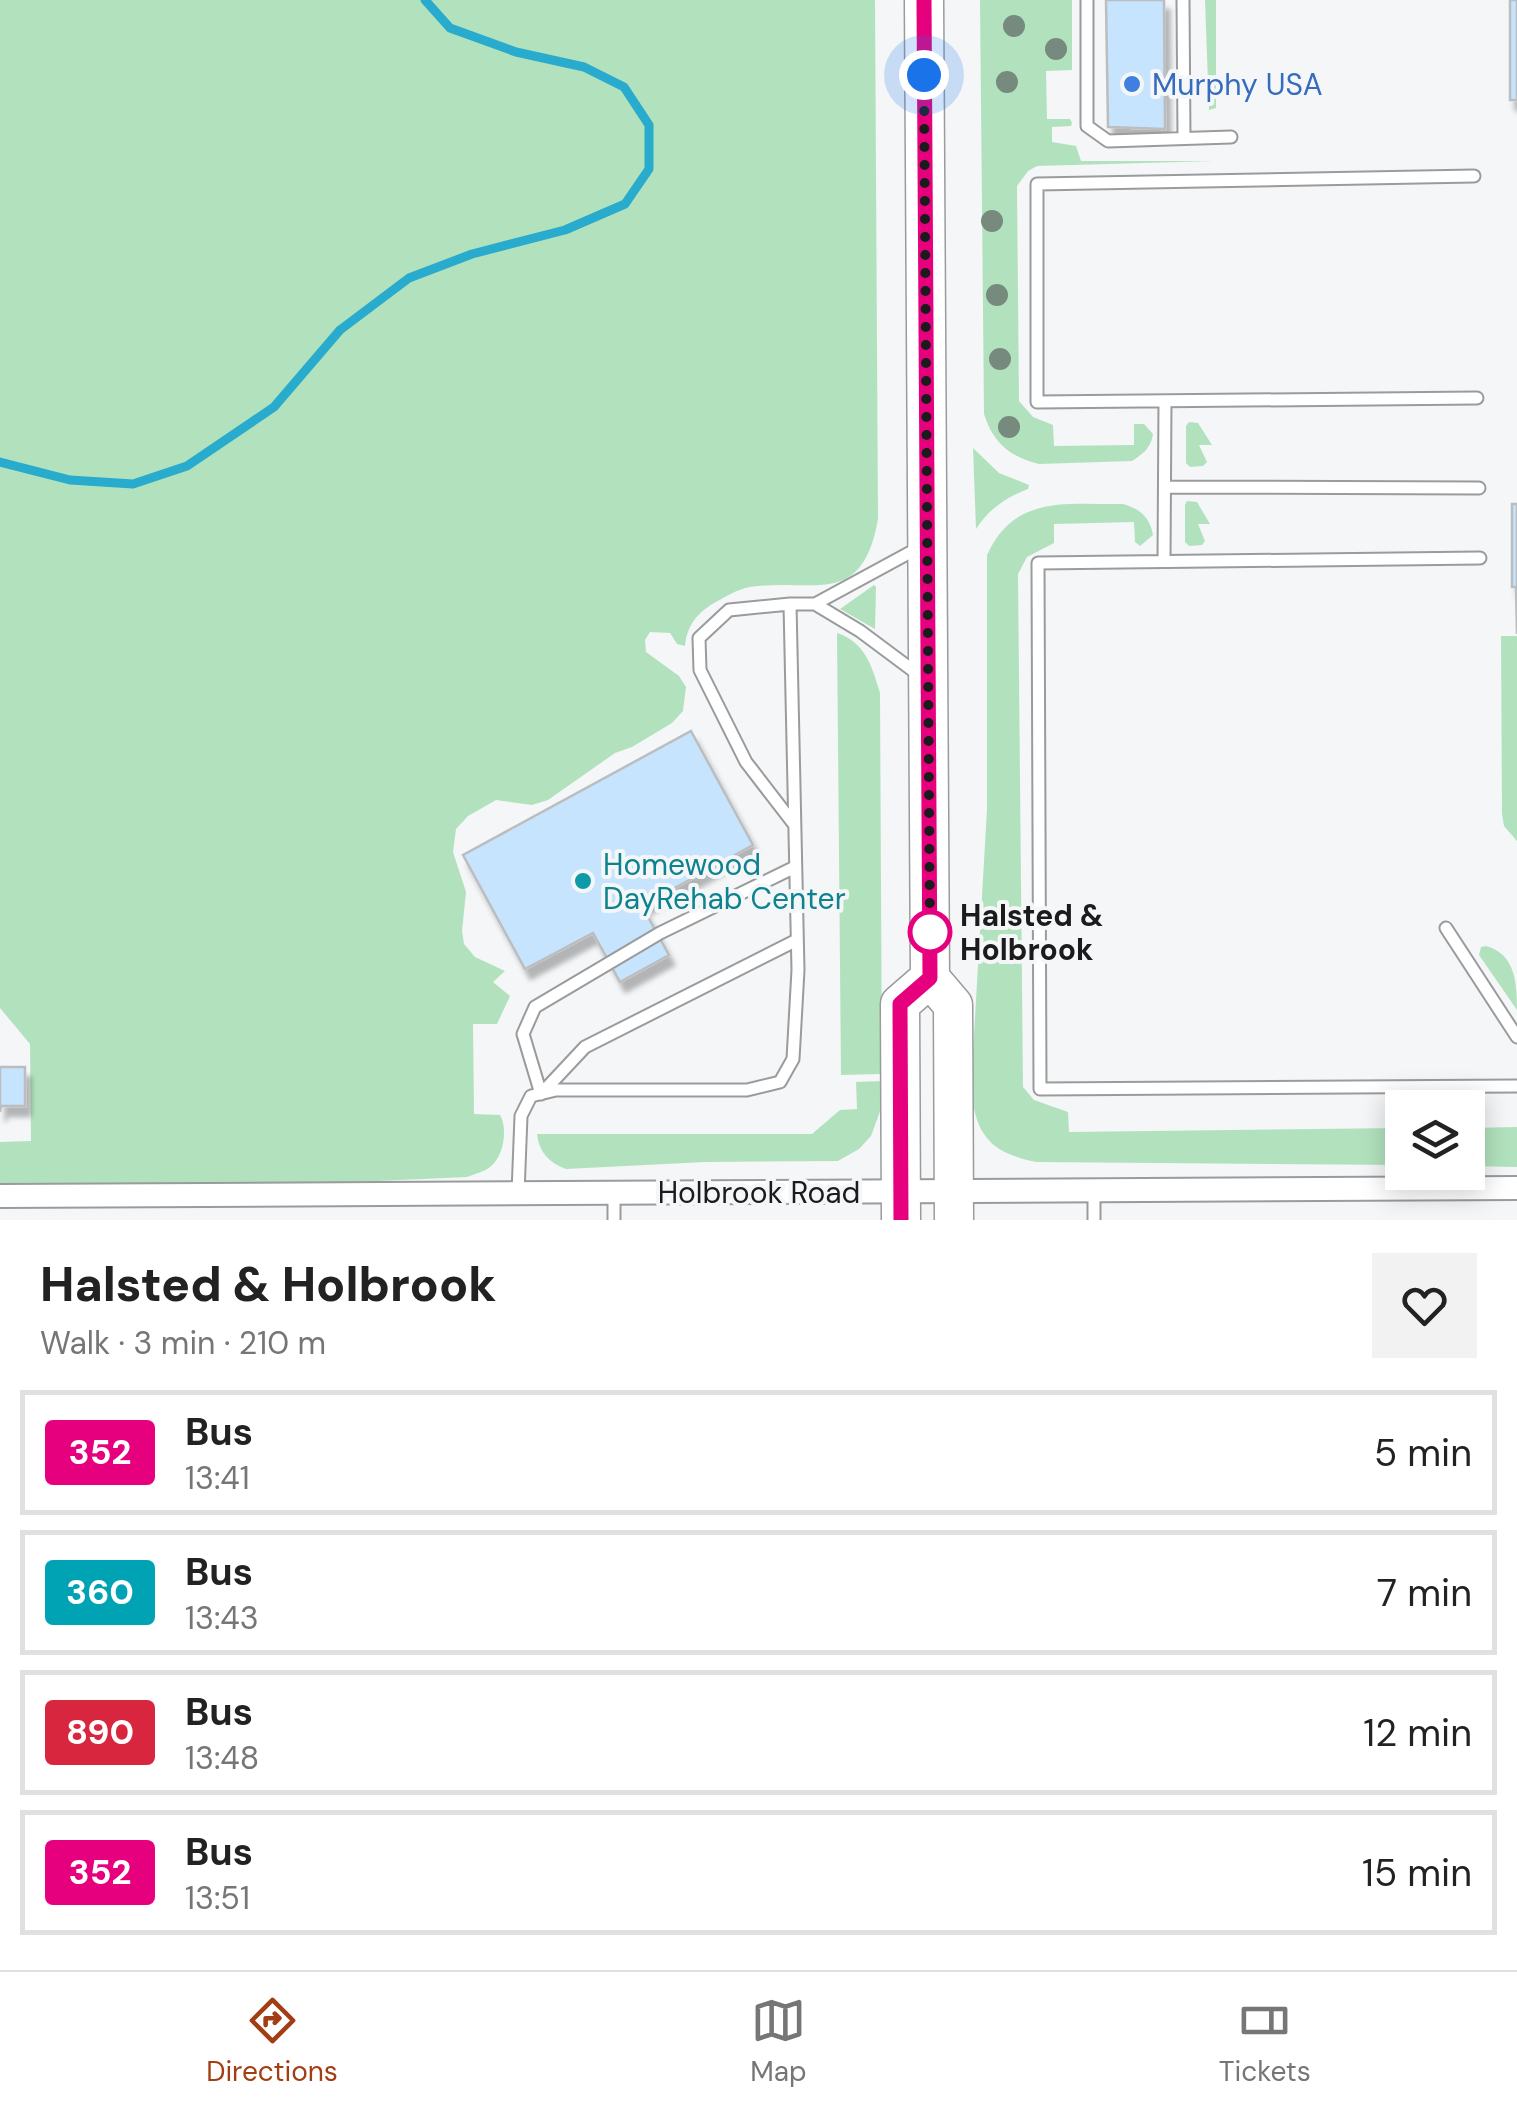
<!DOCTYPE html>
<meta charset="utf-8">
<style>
:root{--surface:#fff;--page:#f2f2f2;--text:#222;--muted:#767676;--line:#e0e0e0;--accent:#a33e14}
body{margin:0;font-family:"DM Sans",sans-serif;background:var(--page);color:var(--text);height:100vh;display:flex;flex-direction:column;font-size:38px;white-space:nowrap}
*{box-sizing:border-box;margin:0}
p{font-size:32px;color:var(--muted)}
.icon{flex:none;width:55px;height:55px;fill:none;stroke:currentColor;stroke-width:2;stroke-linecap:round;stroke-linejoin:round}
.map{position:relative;height:1220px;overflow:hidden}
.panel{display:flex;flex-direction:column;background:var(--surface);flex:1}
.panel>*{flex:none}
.badge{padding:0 20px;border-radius:8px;font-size:35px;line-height:65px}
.controls{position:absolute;left:1385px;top:1090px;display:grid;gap:20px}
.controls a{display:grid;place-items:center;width:100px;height:100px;border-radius:0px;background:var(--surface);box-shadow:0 5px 25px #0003;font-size:50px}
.you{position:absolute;width:50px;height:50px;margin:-25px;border:8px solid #fff;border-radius:50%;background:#1a73e8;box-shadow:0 0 0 15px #1a73e833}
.map>.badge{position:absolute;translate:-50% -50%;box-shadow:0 0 0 5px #fff}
.round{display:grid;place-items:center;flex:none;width:105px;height:105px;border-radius:0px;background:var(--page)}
.overview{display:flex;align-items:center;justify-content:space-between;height:170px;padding:0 40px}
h1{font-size:48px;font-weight:800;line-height:75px}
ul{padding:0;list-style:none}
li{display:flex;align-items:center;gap:30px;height:125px;margin:0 20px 15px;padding:0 20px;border:5px solid var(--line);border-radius:0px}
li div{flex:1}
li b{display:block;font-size:38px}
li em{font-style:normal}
li .badge{min-width:110px;font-weight:700;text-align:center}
.menu{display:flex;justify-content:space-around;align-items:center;height:140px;border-top:2px solid var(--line);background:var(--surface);font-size:28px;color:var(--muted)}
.menu a{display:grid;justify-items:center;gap:5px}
.menu .selected{color:var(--accent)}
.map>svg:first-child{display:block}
</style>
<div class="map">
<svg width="1517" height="1220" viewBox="0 0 1517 1220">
<defs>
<filter id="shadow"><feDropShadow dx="5.5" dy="10" stdDeviation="2.5" flood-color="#0004"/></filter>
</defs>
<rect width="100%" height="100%" fill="#f4f6f8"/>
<path fill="#b2e2bd" d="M0,0H875L878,519C862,609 815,578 750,587C738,589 725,597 714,603C696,614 687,626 685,646L677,644L670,633L650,632L645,640L646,652L679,676L686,687L683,711L672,723L632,747L615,753L548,800L532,805L496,800L468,816L456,829L453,852L466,892L462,931L464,944L475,957L505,971L493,982L510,996L497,1024H473L474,1114L500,1115C508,1128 504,1157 490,1167C484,1172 474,1174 467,1177L266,1186H0V1142L31,1141L30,1044L0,1008Z
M980,0H1072V70L1046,71L1047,119H1070L1072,123L1071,126L1052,127V142L1076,146L1081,161H1215L1037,166L1028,171L1017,186L1019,401L1033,417L1053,425L1054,446L1134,445V424H1144L1153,434C1151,448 1143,454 1132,461L1039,464C1010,457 993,443 984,414Z
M1205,0H1216V108L1209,110Z
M1189,422L1198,423L1212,445H1199L1207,462L1203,466L1190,467L1186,463V426Z
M973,448L999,473L1029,485L1028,489C1005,498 989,509 976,529Z
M1187,501L1197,502L1210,524H1198L1205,541L1202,545L1189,546L1185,542V505Z
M1123,504C1140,509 1150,517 1153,535L1140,546L1135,542L1134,522L1054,524V543L1027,557L1018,574L1023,1087L1034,1100L1068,1112L1069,1132L1402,1128V1165L1037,1162C990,1153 975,1135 971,1087L987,809V555C1015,494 1066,505 1123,504Z
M874,585L876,587L875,629L840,609Z
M837,633C865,642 872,666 880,693L882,1074L841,1075Z
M1501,636H1517V841L1504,826L1502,814Z
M1486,946C1516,954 1517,984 1517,1010L1479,955L1481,947Z
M882,1081V1106L871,1136L859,1149L838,1161L705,1162L566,1169C549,1163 539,1152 537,1134H812L840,1110L857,1109L856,1082Z
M1517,1127V1167L1468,1166V1128Z"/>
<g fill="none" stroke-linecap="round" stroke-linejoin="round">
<path stroke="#29abcd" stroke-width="9" d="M0,462L70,480L133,484L187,466L274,407L340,330L409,278L472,254L565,230L625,204L649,169V125L624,87L584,67L516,52L450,28L425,0"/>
</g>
<path fill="#c6e4fd" stroke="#bbbdbf" stroke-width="2.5" filter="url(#shadow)" d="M1106,0H1164L1165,129L1108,127Z
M1510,0H1517V100H1510Z
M1512,504H1517V634L1516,587H1512Z
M691,731L753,845L642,906L669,955L620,982L593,933L525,969L463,855Z
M0,1067H25V1106H1L0,1112Z"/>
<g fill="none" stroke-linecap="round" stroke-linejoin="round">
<defs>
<path id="service" d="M1087,0V126L1108,141L1231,137
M1183,0L1184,138
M1474,176L1037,184V402L1477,398
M1165,487L1479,488
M1480,558L1038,563L1040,1089L1517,1086
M1164,561L1165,401
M790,604L729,610L699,638L700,670L746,762L793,823
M815,604L860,631L919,675
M1446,928L1517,1037
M541,1094L523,1034L535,1007L660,933L795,867
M541,1094L585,1047L797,940
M1094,1191V1220
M518,1193L521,1116L531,1096L556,1090H747L780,1082L793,1059L798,970L790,604H815L920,547
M614,1220V1193"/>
<path id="minor" d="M0,1196L1517,1188"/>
<path id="primary" d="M924,0L930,978L953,1005L954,1220
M901,1220L900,1004L930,978"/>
</defs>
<use href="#service" stroke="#999b9d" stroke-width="15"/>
<use href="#minor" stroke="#999b9d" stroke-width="26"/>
<use href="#primary" stroke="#999b9d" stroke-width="41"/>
<use href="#service" stroke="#fff" stroke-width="11"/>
<use href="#minor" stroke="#fff" stroke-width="22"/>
<use href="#primary" stroke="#fff" stroke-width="38"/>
</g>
<g fill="#768a7e">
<circle cx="1014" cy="26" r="11"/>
<circle cx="1056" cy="49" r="11"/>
<circle cx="1007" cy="82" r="11"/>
<circle cx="992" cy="221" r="11"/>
<circle cx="997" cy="295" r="11"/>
<circle cx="1000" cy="359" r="11"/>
<circle cx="1009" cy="427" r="11"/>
</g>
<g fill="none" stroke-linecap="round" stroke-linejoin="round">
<defs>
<path id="line" d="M901,1220L900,1004L930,978L924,0"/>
</defs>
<use href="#line" stroke="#fff" stroke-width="22"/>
<use href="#line" stroke="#e6007e" stroke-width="15"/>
<path stroke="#1b1b1c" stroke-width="10" stroke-dasharray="0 18" d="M924,75L930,940V932"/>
</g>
<circle fill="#3f7fe0" stroke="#f4f6f8" stroke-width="4" cx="1132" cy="84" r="10"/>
<circle fill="#0f9aa8" stroke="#f4f6f8" stroke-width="4" cx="583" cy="881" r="10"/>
<circle fill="#fff" stroke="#e6007e" stroke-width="5" cx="930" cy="932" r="20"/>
<g text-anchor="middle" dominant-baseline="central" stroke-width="8" stroke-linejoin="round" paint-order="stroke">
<g font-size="30" fill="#366cbe" stroke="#f4f6f8" text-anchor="start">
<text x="1152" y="84">Murphy USA</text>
</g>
<g font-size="30" fill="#0d838f" stroke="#f4f6f8" text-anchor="start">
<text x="603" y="864">Homewood<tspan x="603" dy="34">DayRehab Center</tspan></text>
</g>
<g font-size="30" font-weight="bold" fill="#1b1b1c" stroke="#f4f6f8" text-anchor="start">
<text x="960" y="915">Halsted &amp;<tspan x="960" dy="34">Holbrook</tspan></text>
</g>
<g font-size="30" fill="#1b1b1c" stroke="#f4f6f8">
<text x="759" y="1192">Holbrook Road</text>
</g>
</g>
</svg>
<div class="controls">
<a><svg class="icon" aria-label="layers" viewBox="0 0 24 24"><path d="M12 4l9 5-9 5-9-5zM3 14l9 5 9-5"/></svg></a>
</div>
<div class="you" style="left:924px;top:75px"></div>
</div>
<section class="panel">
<div class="overview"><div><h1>Halsted &amp; Holbrook</h1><p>Walk · 3 min · 210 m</p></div><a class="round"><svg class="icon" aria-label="heart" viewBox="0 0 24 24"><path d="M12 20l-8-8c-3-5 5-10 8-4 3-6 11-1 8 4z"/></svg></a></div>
<ul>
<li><span class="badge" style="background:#e6007e;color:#fff">352</span><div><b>Bus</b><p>13:41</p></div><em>5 min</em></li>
<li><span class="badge" style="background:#00a3b4;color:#fff">360</span><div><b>Bus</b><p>13:43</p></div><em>7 min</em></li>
<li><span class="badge" style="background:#d7263d;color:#fff">890</span><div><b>Bus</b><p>13:48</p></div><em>12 min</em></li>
<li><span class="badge" style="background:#e6007e;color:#fff">352</span><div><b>Bus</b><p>13:51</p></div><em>15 min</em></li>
</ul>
</section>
<nav class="menu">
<a class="selected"><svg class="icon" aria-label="directions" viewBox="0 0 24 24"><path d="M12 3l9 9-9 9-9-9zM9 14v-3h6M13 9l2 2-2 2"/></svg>Directions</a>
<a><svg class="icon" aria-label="map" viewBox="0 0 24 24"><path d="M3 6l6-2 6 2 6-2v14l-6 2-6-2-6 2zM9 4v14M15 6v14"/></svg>Map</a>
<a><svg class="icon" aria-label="tickets" viewBox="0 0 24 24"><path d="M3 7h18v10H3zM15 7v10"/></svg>Tickets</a>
</nav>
